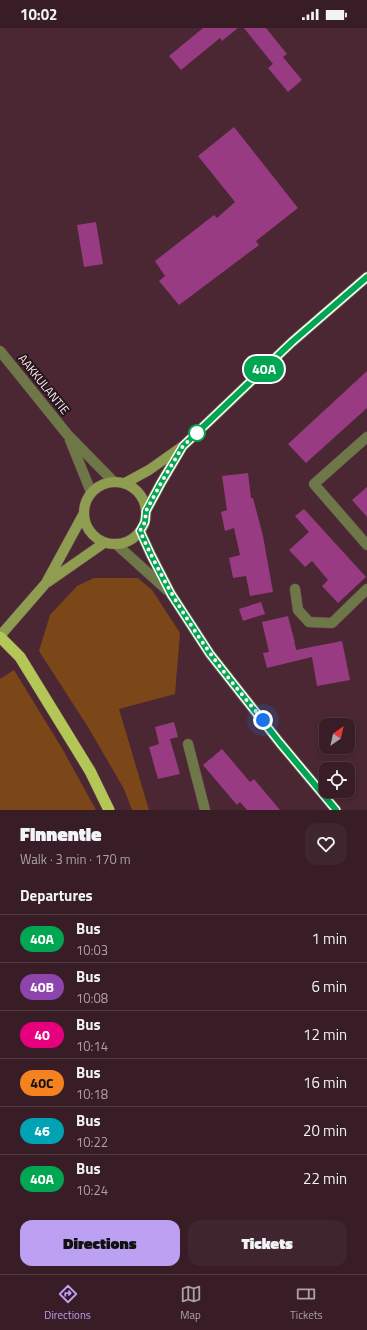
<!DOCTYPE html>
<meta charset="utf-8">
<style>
:root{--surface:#381d26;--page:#3f262e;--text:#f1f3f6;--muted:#aba2a7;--line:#523b43;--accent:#bca0f2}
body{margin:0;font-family:"Titillium Web",sans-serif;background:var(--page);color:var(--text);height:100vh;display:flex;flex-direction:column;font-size:15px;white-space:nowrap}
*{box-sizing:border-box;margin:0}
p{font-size:13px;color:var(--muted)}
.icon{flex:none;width:22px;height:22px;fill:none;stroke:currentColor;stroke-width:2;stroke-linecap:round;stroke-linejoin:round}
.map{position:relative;height:782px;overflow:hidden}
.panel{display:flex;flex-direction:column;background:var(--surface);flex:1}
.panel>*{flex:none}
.badge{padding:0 8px;border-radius:13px;font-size:14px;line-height:26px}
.needle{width:26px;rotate:34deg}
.controls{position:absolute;left:319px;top:690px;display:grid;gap:8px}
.controls a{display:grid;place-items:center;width:36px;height:36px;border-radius:8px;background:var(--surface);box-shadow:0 2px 6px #0003,0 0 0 1px var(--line);font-size:20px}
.you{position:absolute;width:20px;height:20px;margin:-10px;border:3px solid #fff;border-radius:50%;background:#1a73e8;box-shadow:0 0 0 6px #1a73e833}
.map>.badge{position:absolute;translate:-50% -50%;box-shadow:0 0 0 2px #fff}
h2{padding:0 20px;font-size:15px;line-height:36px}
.round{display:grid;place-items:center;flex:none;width:42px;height:42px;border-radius:12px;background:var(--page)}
.summary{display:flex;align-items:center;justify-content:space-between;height:68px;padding:0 20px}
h1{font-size:19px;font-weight:800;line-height:30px}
.button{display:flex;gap:8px;margin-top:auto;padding:8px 20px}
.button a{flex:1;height:46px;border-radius:12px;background:var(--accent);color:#111;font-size:16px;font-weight:800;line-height:46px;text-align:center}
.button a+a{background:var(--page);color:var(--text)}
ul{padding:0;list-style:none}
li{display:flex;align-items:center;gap:12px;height:48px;padding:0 20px;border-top:1px solid var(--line)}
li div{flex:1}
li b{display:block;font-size:15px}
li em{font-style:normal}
li .badge{min-width:44px;font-weight:700;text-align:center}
.status{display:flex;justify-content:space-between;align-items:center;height:28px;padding:0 20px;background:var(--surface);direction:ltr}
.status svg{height:11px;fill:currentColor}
.tabs{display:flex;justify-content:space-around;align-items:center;height:56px;border-top:1px solid var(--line);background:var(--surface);font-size:11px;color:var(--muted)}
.tabs a{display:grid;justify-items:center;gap:2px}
.tabs .on{color:var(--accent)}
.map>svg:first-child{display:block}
</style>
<div class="status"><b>10:02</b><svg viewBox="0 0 49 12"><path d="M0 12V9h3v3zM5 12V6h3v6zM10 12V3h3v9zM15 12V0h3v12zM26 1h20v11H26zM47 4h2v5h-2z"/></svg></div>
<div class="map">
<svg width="367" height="782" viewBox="0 0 367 782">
<rect width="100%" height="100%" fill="#4a2733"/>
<path fill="#7b4618" d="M94,550H138L152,562L180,605L175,666L119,681L149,782H132L124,761L88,699L39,623L50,587L77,558Z
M14,642L63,722L96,782H0V651Z"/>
<path fill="#983b82" d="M203,0H238L222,13L220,10L181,42L169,28Z
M244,0H266L287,26L283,29L302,52L288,64L268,40L273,36Z
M234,99L298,180L256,213L259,217L179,277L159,253L165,248L155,233L214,187L217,190L235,174L198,128Z
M96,194L103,236L84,239L77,197Z
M367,343V380L306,435L288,416Z
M248,445L251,470H253L263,508L273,564L250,568L246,548L233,550L229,530L240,527L234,500L225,503L221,484L227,482L222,448Z
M367,459V489L352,472Z
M304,481L366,549L338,575L322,558L328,552L312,533L305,539L289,522L309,504L295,488Z
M261,574L265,586L243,593L239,581Z
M288,588L295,615L293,616H295L296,622L342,613L350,652L317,658L312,629L267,640L263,625L269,624L262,594Z
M174,694L178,709L170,711L180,746L158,751L149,719L159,716L155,699Z
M222,721L250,754L254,751L280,782H247L240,774L237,777L203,737Z"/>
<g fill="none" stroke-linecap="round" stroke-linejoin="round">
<defs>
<path id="minor" d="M367,409L314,456L367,517
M295,561L298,582L309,594L332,595L367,561
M188,716L205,782"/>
<path id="tertiary" d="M0,323L67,406L113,453
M70,412L91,464
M140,503L151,527L171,566L210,626L280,715L336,782
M116,516L167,562"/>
<path id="secondary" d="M84 485a31 31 0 1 1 62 0a31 31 0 1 1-62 0Z
M125,455L149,442L183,418L292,314L367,249
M146,483L161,455L181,421
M48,554L104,515
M0,608L46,555L83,487"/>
<path id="trunk" d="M0,609L20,629L90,743L109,782"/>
</defs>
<use href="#minor" stroke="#674752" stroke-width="11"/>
<use href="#tertiary" stroke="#674752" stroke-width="11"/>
<use href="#secondary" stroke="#674752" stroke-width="11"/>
<use href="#trunk" stroke="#674752" stroke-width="12"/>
<use href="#minor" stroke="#6e7748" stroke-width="10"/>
<use href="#tertiary" stroke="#6e7748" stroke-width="10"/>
<use href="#secondary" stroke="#8e9d50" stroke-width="10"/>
<use href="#trunk" stroke="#b3c656" stroke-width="11"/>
</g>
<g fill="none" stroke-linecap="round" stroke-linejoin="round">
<defs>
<path id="line" d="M336,782L280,715L210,626L171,566L151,527L140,503L145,494L146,483L161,455L183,418L292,314L367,249"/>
</defs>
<use href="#line" stroke="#fff" stroke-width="9"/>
<use href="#line" stroke="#00a651" stroke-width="6"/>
<path stroke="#fdeef3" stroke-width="4" stroke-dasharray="0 7.2" d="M197,405L200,402L183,418L161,455L146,483L145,494L140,503C159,546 183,587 210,625C226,648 245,670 263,692"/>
</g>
<circle fill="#fff" stroke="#00a651" stroke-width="2" cx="197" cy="405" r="8"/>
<g text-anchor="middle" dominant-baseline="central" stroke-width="4" stroke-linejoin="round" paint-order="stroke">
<g font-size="12" fill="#fdeef3" stroke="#26161b">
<text transform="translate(44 356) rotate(51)">AAKKULANTIE</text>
</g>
</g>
</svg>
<div class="controls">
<a><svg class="needle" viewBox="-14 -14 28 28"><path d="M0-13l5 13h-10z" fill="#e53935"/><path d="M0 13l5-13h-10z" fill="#aba2a7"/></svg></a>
<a><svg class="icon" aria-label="locate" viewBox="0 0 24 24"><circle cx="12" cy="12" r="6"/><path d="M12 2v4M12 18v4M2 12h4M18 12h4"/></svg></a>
</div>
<div class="you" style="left:263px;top:692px"></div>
<b class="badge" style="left:264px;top:341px;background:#00a651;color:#fff">40A</b>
</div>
<section class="panel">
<div class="summary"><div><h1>Finnentie</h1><p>Walk · 3 min · 170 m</p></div><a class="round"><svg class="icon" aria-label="heart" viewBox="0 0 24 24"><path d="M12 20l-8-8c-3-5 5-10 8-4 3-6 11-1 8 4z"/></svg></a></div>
<h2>Departures</h2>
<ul>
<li><span class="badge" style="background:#00a651;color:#fff">40A</span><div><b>Bus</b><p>10:03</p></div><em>1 min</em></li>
<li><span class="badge" style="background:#8e44ad;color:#fff">40B</span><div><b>Bus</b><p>10:08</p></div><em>6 min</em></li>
<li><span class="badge" style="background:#e6007e;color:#fff">40</span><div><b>Bus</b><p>10:14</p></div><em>12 min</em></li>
<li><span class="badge" style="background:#f58220;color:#111">40C</span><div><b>Bus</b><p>10:18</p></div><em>16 min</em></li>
<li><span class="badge" style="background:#00a3b4;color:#fff">46</span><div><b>Bus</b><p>10:22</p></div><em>20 min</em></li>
<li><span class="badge" style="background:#00a651;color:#fff">40A</span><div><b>Bus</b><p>10:24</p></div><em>22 min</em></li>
</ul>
<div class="button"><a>Directions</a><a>Tickets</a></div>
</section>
<nav class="tabs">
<a class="on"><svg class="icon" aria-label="directions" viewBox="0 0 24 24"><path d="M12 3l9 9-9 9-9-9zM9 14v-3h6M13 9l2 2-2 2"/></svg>Directions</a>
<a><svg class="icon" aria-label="map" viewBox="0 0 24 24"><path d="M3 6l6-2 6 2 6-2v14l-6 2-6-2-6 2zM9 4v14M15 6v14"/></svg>Map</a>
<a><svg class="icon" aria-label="tickets" viewBox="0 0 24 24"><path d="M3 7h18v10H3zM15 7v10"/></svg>Tickets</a>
</nav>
